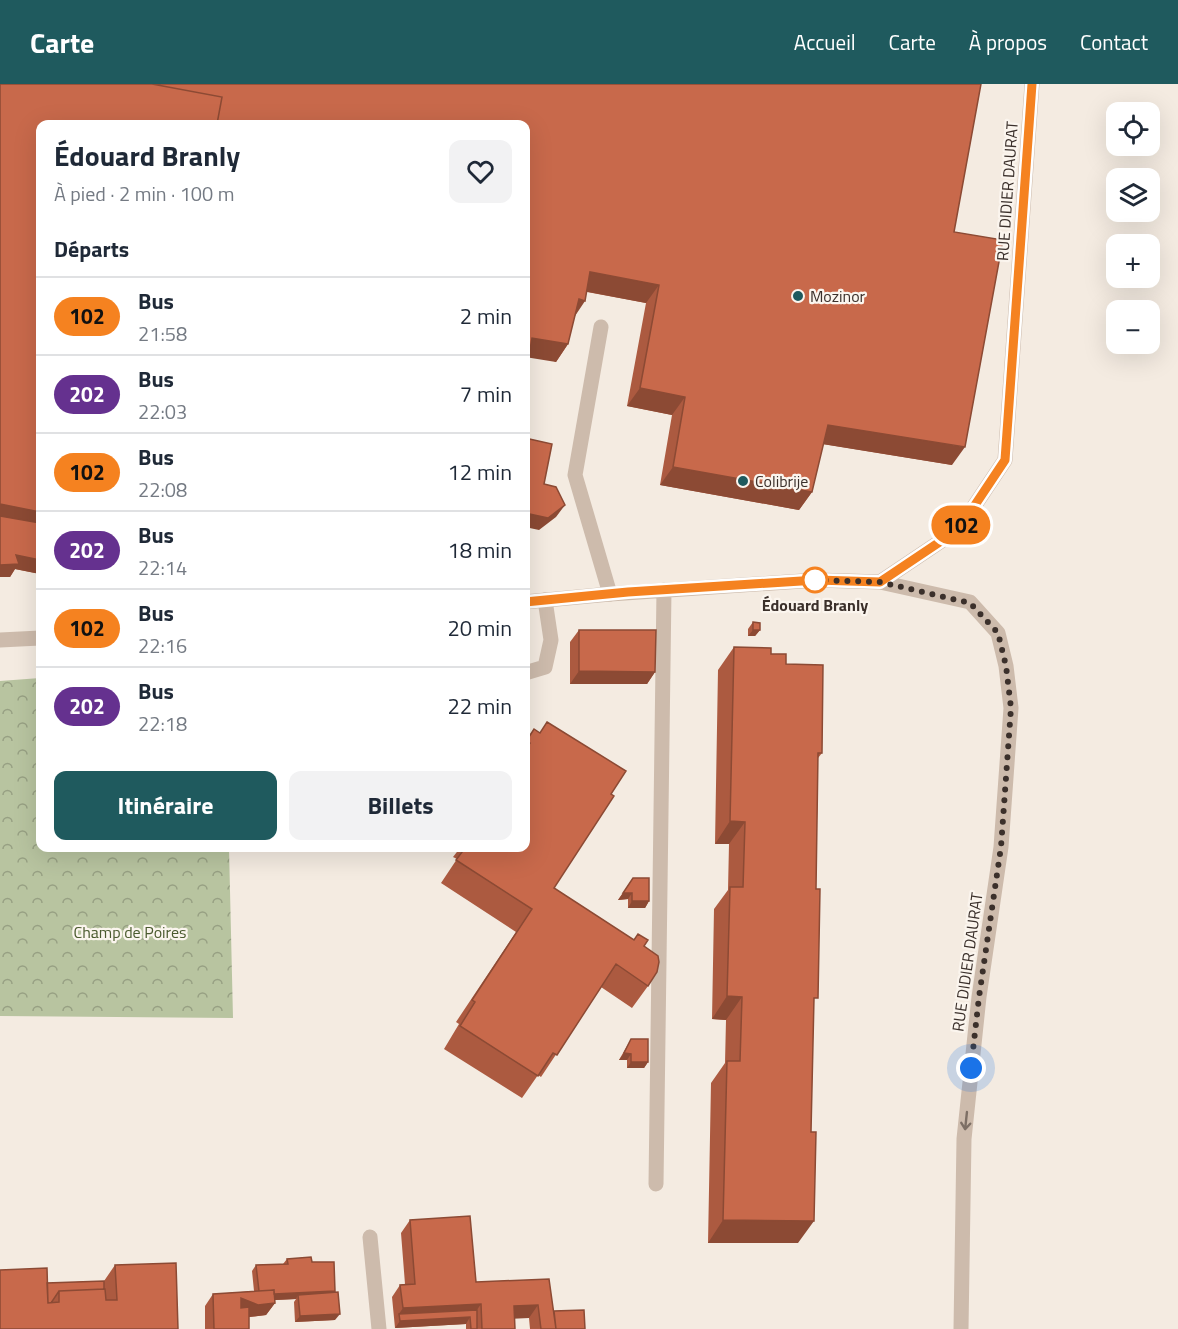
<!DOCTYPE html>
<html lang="fr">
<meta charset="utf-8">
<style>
:root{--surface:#fff;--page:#f2f2f3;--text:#1f2937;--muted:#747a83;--line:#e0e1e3;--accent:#1f5a5e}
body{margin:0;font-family:"Titillium Web",sans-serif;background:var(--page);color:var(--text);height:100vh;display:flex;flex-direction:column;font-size:22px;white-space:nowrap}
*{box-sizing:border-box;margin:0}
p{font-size:20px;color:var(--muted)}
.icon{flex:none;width:33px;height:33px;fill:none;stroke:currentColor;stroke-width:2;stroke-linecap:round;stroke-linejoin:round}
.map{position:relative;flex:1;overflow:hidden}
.side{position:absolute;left:36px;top:36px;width:494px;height:732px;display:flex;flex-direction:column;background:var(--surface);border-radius:12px;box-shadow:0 6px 24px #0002}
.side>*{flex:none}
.badge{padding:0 12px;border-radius:20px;font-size:21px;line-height:39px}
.tools{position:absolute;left:1106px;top:18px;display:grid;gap:12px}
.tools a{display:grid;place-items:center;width:54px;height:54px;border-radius:12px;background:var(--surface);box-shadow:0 6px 24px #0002;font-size:30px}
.you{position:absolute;width:30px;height:30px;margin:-15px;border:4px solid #fff;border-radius:50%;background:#1a73e8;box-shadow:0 0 0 9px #1a73e833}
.map>.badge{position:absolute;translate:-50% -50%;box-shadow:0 0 0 3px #fff}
h2{padding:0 18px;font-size:22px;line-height:54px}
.round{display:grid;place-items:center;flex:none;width:63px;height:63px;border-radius:12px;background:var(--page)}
.headline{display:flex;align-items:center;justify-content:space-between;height:102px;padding:0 18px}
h1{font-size:28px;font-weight:700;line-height:45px}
.action{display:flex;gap:12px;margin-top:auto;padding:12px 18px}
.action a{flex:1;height:69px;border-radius:12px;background:var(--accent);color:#fff;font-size:24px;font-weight:700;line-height:69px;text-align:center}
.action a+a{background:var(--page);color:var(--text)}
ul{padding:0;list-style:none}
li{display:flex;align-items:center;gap:18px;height:78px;padding:0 18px;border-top:2px solid var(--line)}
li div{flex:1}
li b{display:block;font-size:22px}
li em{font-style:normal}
li .badge{min-width:66px;font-weight:700;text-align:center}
header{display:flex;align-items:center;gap:36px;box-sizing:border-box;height:84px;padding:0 30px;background:var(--accent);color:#fff}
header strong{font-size:28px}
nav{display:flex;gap:33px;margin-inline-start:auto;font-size:21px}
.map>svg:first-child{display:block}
</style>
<header>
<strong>Carte</strong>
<nav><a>Accueil</a><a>Carte</a><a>À propos</a><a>Contact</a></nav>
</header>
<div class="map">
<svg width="1178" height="1245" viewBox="0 0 1178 1245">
<defs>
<pattern id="forest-crowns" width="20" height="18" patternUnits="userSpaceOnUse" patternTransform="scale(1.5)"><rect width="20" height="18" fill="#b8c4a0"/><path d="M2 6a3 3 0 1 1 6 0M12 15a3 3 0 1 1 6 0" fill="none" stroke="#97a083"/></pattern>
</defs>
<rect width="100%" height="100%" fill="#f4ebe1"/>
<path fill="url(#forest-crowns)" d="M40,594V764H229L233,934L0,932V597Z"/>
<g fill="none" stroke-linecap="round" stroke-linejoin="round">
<path stroke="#cdbbac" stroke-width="15" d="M601,243L575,391L610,510
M525,589L545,583L551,556L545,516"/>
<path stroke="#cdbbac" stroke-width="15" d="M880,498L959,445L1005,376L1032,0
M525,518L610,510L817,496L880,498L970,518L998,549L1006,582L1011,624L1001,763L979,913L964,1055L961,1245
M0,556L40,554
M656,1100L664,506
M370,1153L379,1245"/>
</g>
<path fill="#ac5a40" d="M0,0L954,148L952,381L823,360L812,408L799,426L660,401L672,331L627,322L646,219L587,208L575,231L568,260L556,278L40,40V490L15,485L10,493H0Z
M753,538L760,546L755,552H748V545Z
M579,546L655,588L647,600H570V558Z
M734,563L771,570L786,580L822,669L818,674L814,920L798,1159H708L711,999L725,979L726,936L712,935L714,825L728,806L729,760H715L718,586Z
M534,645L554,804L634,856L638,850L644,862L648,902L632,924L601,903L541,993L538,991L522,1014L444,965L459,940L456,938L516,848L441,799L457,775L453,773L460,764H525V658Z
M633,794L649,817L645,824H628V815L618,816Z
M631,955L648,978L644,984H627V976H619Z
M410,1136L476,1198L554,1227L585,1245H530L529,1234H514L515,1245H466V1240L395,1244L392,1213L400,1201L405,1200L401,1149Z
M287,1175L312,1178L334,1209L335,1236L295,1238L294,1218L296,1215L275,1216V1219L266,1231L249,1233V1245H205V1222L213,1210L254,1207L252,1187L256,1181L283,1180Z
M115,1181L178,1245H0L47,1199L104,1197Z"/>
<path fill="#8c4a34" d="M590,188L659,201L646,219L578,206Z
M579,215L585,217L573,235Z
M532,254L568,260L556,278L525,273Z
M640,304L685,313L672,331L627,322Z
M828,341L965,363L952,381L816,359Z
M673,383L812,408L799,426L660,401Z
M0,420L40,428V453L0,446Z
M565,421L556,433L539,446L525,443V429Z
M16,471L40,476V490L15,485L10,493H0V481Z
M753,546H760L755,552H748Z
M579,587L655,588L647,600H570Z
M730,737L745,738L729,760H715Z
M623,809H632L628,815L618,816Z
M632,817H649L645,824H628Z
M727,912L742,913L726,936L712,935Z
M624,969L631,970L627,976H619Z
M631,978H648L644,984H627Z
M723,1136L814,1137L798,1159H708Z
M335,1207L331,1213L298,1211L296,1215L255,1217L260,1211Z
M241,1214L275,1219L266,1231L249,1233L232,1226Z
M481,1220L472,1233L399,1230L394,1237L403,1224Z
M538,1221L529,1234L505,1235L514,1222Z
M340,1230L335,1236L295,1238L300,1232Z
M470,1233L466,1240L395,1244L400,1237Z"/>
<path fill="#c8694b" stroke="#8c4a34" stroke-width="1.5" d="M0,0H152L222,13L217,40H40V428L0,420Z
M152,0H981L954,148L1003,156L965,363L828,341L812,408L673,383L685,313L640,304L659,201L590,188L585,217L579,215L568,260L532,254L525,295V40H217L222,13Z
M525,354L552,360L544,400L556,403L565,421L548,434L525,429Z
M0,432L40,439V476L16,471L19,480L0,481Z
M753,538L760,539V546H753Z
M579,546H656L655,588L579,587Z
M734,563L771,564V570H786V580L823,581L822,669H818L816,805H820L818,914H814L811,1048H816L814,1137L723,1136L727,977H740L742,913L727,912L730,803H743L745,738L730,737Z
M547,638L626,687L611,710L614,712L554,804L634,856L638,850L648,856L644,862L658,872L659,878L657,888L648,902L616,880L557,971L553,969L538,992L460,942L475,918L472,916L532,825L456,776L465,764H525V666L530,659L527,656L534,645L540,649Z
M633,794H649V817H632V809H623Z
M631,955H648V978H631V970L624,969Z
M470,1132L476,1198L549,1195L556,1245H541L538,1221L514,1222L515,1245H482L481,1220L403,1224L400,1201L415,1200L410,1136Z
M311,1173L312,1178H334L335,1207L274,1210V1206L259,1207L256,1181L288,1180L287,1175Z
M176,1179L178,1245H0V1186L47,1184L48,1219L59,1218V1207L105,1205L106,1216H117L115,1181Z
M104,1197V1205L59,1207L51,1219H48L47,1199Z
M274,1206L275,1219L258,1221L241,1214V1224L249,1223V1245H214L213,1210Z
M338,1208L340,1230L300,1232L298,1211Z
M477,1226V1245H471L470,1233L400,1237L399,1230Z
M584,1226L585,1245H556L554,1227Z"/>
<defs><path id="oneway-shaft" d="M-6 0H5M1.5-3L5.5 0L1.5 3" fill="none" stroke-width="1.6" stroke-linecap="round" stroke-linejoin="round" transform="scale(1.5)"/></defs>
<use stroke="#7d6f65" href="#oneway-shaft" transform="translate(966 1037) rotate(96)"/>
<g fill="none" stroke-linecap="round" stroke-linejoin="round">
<defs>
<path id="line" d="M525,518L628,508L817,496L880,498L959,445L1005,376L1032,0"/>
</defs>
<use href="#line" stroke="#fff" stroke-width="14"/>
<use href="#line" stroke="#f58220" stroke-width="9"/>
<path stroke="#3b302b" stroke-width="6" stroke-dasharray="0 10.8" d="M815,496L880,498L970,519L998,549L1006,582L1011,624L1001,763L979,913L971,984"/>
</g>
<g fill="#1f5a5e" stroke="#fbf5ee" stroke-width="2">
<circle cx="798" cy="212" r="6"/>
<circle cx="743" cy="397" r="6"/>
</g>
<circle fill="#fff" stroke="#f58220" stroke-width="3" cx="815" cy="496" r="12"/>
<g text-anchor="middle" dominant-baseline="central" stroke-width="4.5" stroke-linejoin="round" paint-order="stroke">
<g font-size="16" fill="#3b302b" stroke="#fbf5ee">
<text transform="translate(1007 107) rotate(-86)">RUE DIDIER DAURAT</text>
<text transform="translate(967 878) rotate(-82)">RUE DIDIER DAURAT</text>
</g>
<g font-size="16" fill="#3b302b" stroke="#fbf5ee" text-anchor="start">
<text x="810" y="212">Mozinor</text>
<text x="755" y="397">Colibrije</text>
</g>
<g font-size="16" font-weight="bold" fill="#3b302b" stroke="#fbf5ee">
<text x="815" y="521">Édouard Branly</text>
</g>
<g font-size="16" fill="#4a5a2e" stroke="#fbf5ee">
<text x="130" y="848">Champ de Poires</text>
</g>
</g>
</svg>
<div class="tools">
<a><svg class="icon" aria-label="locate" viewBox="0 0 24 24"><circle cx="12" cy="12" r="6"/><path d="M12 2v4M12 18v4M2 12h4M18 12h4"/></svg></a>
<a><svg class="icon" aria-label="layers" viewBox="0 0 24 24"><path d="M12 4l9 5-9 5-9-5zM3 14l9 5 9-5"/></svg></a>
<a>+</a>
<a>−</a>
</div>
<div class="you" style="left:971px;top:984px"></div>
<b class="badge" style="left:961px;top:441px;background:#f58220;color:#111">102</b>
<section class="side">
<div class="headline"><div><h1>Édouard Branly</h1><p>À pied · 2 min · 100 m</p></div><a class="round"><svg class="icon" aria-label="heart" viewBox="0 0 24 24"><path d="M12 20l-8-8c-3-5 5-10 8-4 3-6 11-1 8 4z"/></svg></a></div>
<h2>Départs</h2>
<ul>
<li><span class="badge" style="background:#f58220;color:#111">102</span><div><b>Bus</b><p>21:58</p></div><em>2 min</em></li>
<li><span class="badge" style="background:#65318f;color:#fff">202</span><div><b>Bus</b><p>22:03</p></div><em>7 min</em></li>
<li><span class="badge" style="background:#f58220;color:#111">102</span><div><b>Bus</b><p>22:08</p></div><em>12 min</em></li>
<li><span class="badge" style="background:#65318f;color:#fff">202</span><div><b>Bus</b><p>22:14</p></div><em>18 min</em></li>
<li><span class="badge" style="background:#f58220;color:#111">102</span><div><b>Bus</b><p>22:16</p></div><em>20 min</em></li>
<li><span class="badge" style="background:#65318f;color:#fff">202</span><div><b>Bus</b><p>22:18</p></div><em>22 min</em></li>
</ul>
<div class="action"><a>Itinéraire</a><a>Billets</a></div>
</section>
</div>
